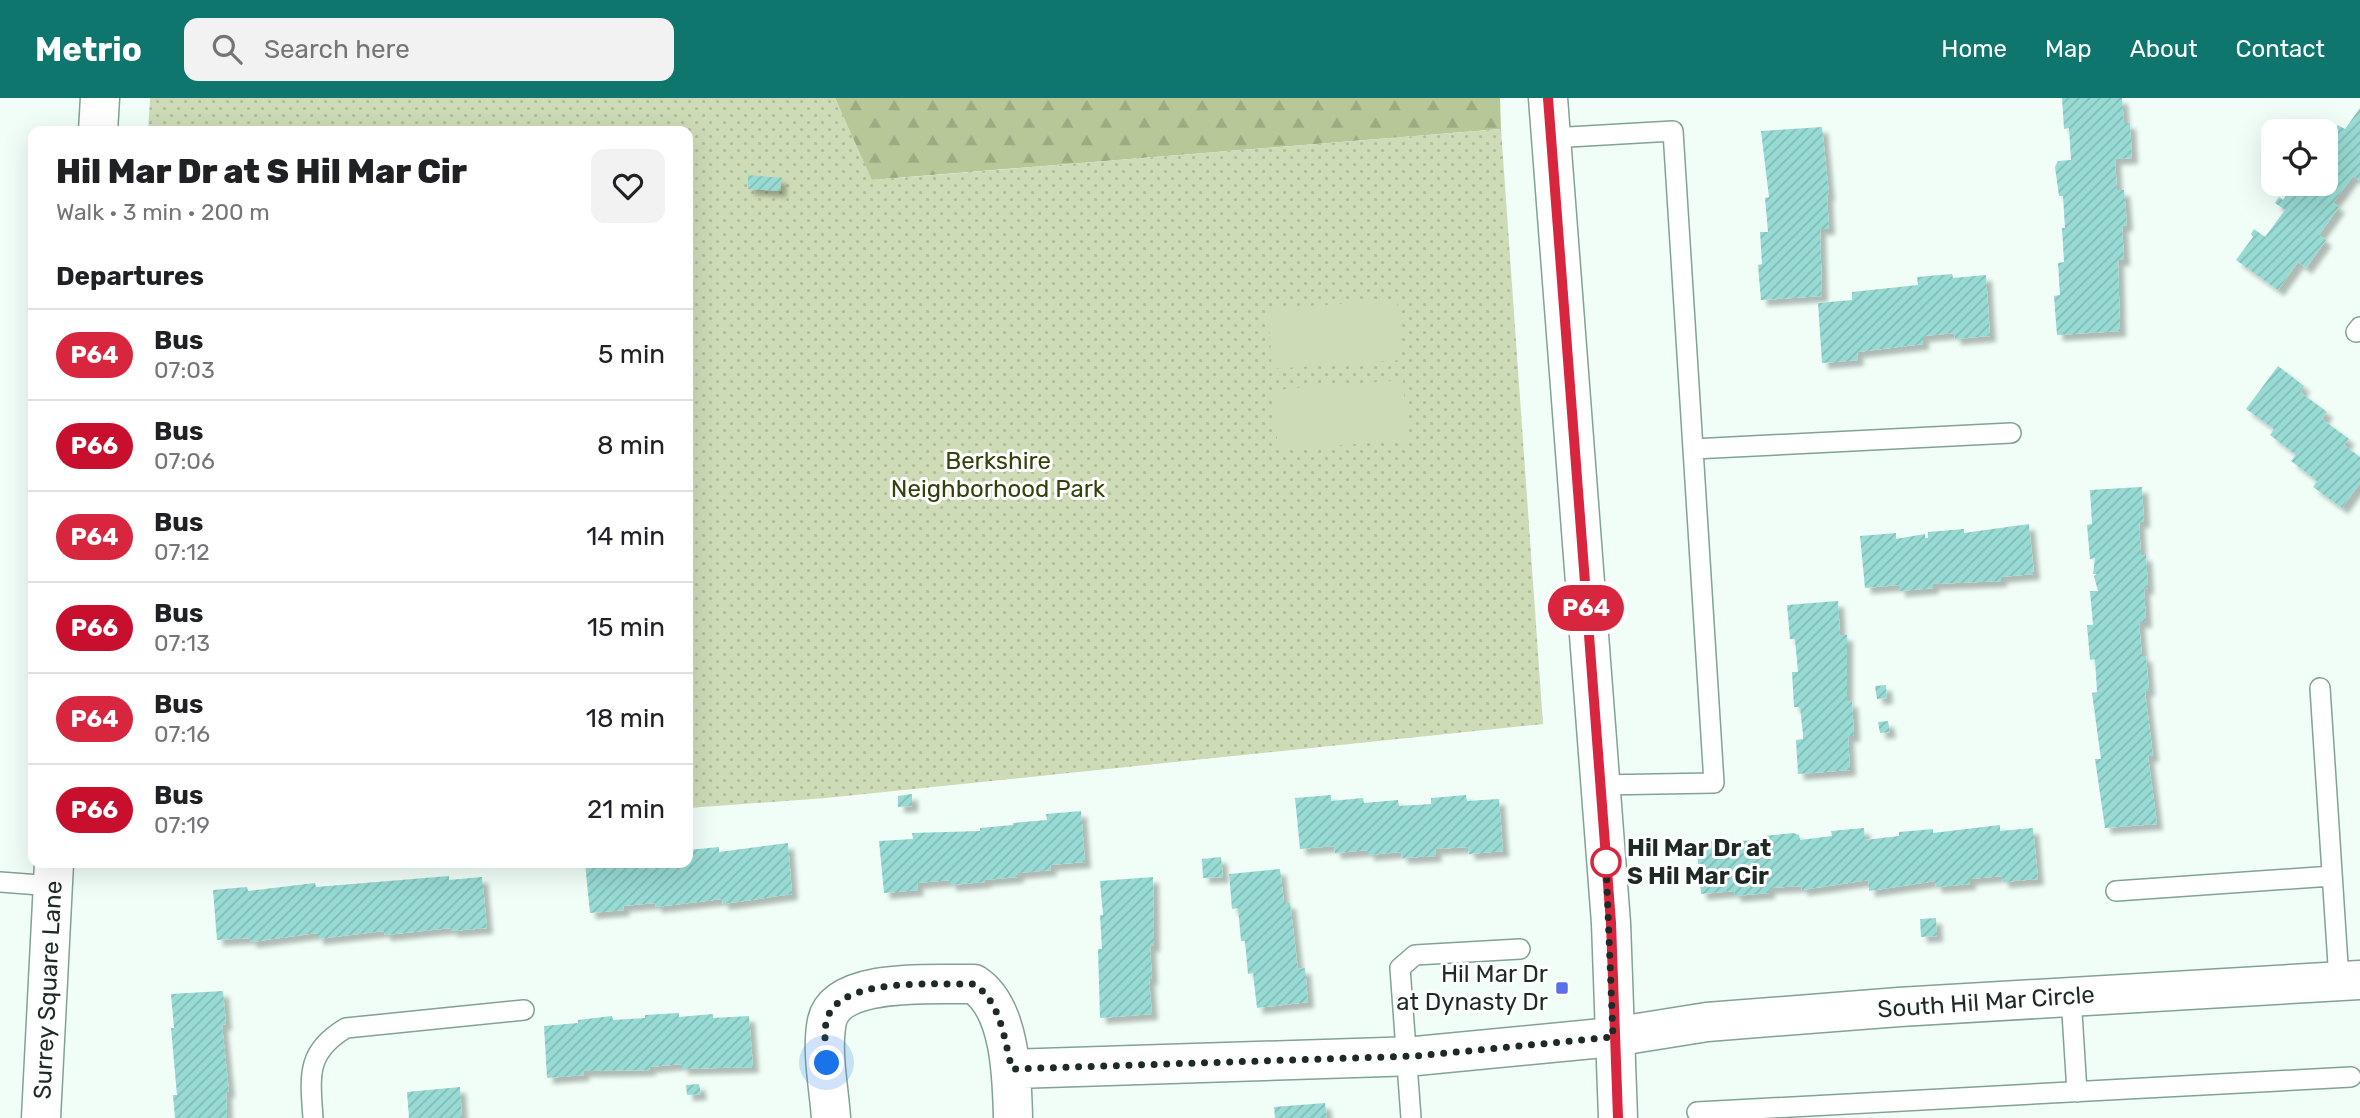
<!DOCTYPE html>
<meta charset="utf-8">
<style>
:root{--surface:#fff;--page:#f2f2f2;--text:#202124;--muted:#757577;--line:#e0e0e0;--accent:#0f766e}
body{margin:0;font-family:Rubik,sans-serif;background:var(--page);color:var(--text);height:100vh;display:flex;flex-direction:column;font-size:26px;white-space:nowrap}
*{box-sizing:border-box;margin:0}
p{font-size:23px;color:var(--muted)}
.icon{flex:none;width:38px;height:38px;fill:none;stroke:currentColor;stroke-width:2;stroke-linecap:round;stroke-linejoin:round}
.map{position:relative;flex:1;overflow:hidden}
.details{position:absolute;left:28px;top:28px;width:665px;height:742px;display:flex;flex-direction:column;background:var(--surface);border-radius:14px;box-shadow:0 7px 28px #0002}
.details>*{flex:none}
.badge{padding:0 14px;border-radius:23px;font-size:24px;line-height:46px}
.controls{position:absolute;left:2261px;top:21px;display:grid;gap:14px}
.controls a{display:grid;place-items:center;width:77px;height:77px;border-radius:14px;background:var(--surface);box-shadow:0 7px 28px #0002;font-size:35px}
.you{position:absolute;width:35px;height:35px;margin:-18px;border:5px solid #fff;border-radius:50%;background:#1a73e8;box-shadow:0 0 0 10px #1a73e833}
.map>.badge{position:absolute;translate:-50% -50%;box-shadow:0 0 0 4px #fff}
h2{padding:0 28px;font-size:26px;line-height:63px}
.round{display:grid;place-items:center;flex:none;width:74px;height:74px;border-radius:14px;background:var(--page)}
.headline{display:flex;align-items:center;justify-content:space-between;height:119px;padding:0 28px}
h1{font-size:33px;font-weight:800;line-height:52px}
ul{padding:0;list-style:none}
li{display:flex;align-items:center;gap:21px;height:91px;padding:0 28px;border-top:2px solid var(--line)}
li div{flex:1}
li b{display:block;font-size:26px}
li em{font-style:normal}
li .badge{min-width:77px;font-weight:700;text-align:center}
header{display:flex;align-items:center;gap:42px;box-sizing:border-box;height:98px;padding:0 35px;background:var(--accent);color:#fff}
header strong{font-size:33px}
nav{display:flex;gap:38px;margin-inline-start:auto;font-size:24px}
.search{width:490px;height:63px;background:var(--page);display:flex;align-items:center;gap:18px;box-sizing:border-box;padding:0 24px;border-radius:14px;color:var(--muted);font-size:26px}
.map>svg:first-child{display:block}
</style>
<header>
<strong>Metrio</strong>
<div class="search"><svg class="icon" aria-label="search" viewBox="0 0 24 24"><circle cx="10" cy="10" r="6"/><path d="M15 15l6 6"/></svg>Search here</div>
<nav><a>Home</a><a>Map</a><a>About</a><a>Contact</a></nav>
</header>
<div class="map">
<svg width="2360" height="1020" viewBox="0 0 2360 1020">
<defs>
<pattern id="forest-firs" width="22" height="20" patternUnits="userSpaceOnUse" patternTransform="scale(1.75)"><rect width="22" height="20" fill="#b6c897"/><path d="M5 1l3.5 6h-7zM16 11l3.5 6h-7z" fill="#9cac82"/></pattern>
<pattern id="park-dots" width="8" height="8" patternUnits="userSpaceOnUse" patternTransform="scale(1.75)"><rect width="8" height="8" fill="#cddbb6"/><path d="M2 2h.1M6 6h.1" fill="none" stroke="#b0bc9c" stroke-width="1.8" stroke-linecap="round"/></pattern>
<pattern id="building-hatch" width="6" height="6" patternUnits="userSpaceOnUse" patternTransform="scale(1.75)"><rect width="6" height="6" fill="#97dbd4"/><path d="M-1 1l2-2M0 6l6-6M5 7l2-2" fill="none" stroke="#82bcb6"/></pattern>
<filter id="shadow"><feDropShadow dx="6" dy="6" stdDeviation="2" flood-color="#0004"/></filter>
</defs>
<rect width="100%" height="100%" fill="#f0fef7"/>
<path fill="url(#forest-firs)" d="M835,0H1500L1501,31L871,82Z"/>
<path fill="url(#park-dots)" d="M150,0H835L872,82L1501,31L1543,626L826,700L688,710V33H148Z"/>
<path fill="#cddbb6" d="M1397,202L1402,262L1272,271L1268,211Z
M1403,282L1408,342L1278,352L1273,292Z"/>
<path fill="url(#building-hatch)" filter="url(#shadow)" d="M2062,0H2122L2124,25H2130L2132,60L2115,61L2117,92H2124L2127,127L2122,128L2124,162H2118L2120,233L2057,237L2054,198L2060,197L2058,165L2064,164L2062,130H2065L2063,98H2059L2055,69L2058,63L2071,62L2069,30L2064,31Z
M2360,10V83L2353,78L2333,105L2339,109L2319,137L2326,142L2306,170L2298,164L2278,192L2236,162L2253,139L2251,136L2254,131L2265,139L2285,112L2275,105L2279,99L2283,102L2294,86H2326V44L2338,27L2345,31Z
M1822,29L1829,97H1827L1829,131H1820L1822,198L1761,202L1758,167L1762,166L1760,134H1768L1765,100L1769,99L1761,33Z
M748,77L781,80L780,93L748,91Z
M1952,176L1953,180L1986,177L1990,238L1955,241L1954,235L1923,238V246L1857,254L1858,262L1822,265L1818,205L1852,202V194L1918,187L1917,179Z
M2278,268L2304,288L2300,294L2327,314L2322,321L2349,341L2344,347L2360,359V385L2342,410L2313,389L2317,383L2291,363L2296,357L2270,337L2274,331L2246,311Z
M2142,389L2144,424H2139L2141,458L2146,457L2148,490L2144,491L2146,524H2139L2142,558H2146L2149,592L2145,593L2153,658H2148L2157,726L2105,730L2095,661H2101L2092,595L2097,594L2095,561L2090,562L2087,527H2093L2090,493H2098L2094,478L2097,476H2093L2095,460L2090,461L2087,427L2092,426L2090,392Z
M2029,426L2034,476L2001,479V483L1933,486V490L1899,493V487L1865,490L1860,438L1896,435V441L1925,436V440H1928V434L1964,431V435Z
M1838,503L1840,537H1847V604L1852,603L1854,638H1848L1850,672L1798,676L1796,642L1803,641V636L1800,609H1794L1792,574H1798L1795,541H1790L1787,507Z
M1886,587L1887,600L1877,601L1875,588Z
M1888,623L1890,634L1880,635L1878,624Z
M912,696V708L898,709V698Z
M1331,697V703L1363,700L1364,705L1398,702L1399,708L1431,706V700L1466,697L1467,703L1499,701L1503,753L1469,756L1468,749L1435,751L1436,758L1402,760L1401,754L1368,757V752L1335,755L1334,748L1300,751L1295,700Z
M1081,713L1085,764L1050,767L1051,772L1018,775V779L985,782V784L950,787V782L917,785L918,792L884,795L879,743L913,741L912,735L980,733V730L1013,727V725L1047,722L1046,716Z
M2000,727V733L2033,730L2038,781L2003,784L2002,778L1970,781V786L1936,789L1935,783L1869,793L1868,782L1802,792L1801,788L1769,790V795L1735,798L1734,793L1701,796L1696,744L1765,742L1764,738L1793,735L1799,737L1800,742L1832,738L1831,733L1864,730L1865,742L1899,738V734L1933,731V735Z
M788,745L792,796L723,806L722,801L656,809L655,805L623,808L624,812L590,815L585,765H688V752L719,749V754Z
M1221,759L1223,779L1203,780L1202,761Z
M1280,771L1284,805H1290L1298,871L1305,870L1308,904L1257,910L1253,875L1248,876L1245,843H1241L1238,810L1232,811L1229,776Z
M449,778V782L482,779L487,830L451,833V830L385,837L384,833L317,841V835L251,844L250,840L217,842L213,792L247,789L248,793L315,785L316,789Z
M1153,779L1154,848H1150L1152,881H1149L1152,916L1100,920L1098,851H1102L1100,817H1103L1100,783Z
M1936,820L1937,838L1921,839L1920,821Z
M223,893L226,926L222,927L229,994H226L227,1020H175L173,997H177L171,930H174L171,896Z
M679,915V919L713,916V920L749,918L753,969L682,971V966L649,969L650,972L583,973L584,977L547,980L544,928L578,925V922L612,918L613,922L645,920V917Z
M699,986L701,996L687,997L686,987Z
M460,989L462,1020H409L407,994Z
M1325,1005L1327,1020H1275L1274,1009Z"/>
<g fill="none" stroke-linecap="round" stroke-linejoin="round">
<defs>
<path id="service" d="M1551,40L1673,33L1714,685L1600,687
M2356,234L2360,229
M1693,351L2011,335
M2320,590L2339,882
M0,784L53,788
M2116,793L2332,778
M2071,899L2077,994
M1697,1014L2351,979
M313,1020C310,977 306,954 346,930L524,912
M1411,1020L1400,870L1415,857L1520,851"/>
<path id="minor" d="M98,33L100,0
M1012,971L1416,958L1613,939L1707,924L1899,909L2360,882
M41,1020L54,765
M831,1020C829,990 821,953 827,923C837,878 938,887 974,886C1011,910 1012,980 1013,1020"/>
<path id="tertiary" d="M1548,0L1611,825L1618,1020"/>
</defs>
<use href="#service" stroke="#82a294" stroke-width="22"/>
<use href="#minor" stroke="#82a294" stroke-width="41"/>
<use href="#tertiary" stroke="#82a294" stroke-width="41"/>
<use href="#service" stroke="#fff" stroke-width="19"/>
<use href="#minor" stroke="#fff" stroke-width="38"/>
<use href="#tertiary" stroke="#fff" stroke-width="38"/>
</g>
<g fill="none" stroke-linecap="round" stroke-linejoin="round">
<defs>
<path id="line" d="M1548,0L1611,825L1618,1020"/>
</defs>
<use href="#line" stroke="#fff" stroke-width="16"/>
<use href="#line" stroke="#d7263d" stroke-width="10"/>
<path stroke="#1e2a25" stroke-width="7" stroke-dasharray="0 12.6" d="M827,965C826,951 823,935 827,921C840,878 937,887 974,886C1001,904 1004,941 1012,971L1416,958L1613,939L1606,764"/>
</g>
<circle fill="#fff" stroke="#d7263d" stroke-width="3.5" cx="1606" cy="764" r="14"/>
<rect fill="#5871e7" stroke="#fff" stroke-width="2.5" x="1555" y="883" width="14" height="14" rx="3.5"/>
<g text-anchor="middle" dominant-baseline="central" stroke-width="6" stroke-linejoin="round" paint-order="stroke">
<g font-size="24" fill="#32420b" stroke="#fff">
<text x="998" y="363">Berkshire<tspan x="998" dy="28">Neighborhood Park</tspan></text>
</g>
<g font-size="24" font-weight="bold" fill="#1e2a25" stroke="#fff" text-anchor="start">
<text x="1627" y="750">Hil Mar Dr at<tspan x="1627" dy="28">S Hil Mar Cir</tspan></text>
</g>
<g font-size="24" fill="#1e2a25" stroke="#fff" text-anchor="end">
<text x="1548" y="876">Hil Mar Dr<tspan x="1548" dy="28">at Dynasty Dr</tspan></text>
</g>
<g font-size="24" fill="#1e2a25" stroke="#fff">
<text transform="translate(48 892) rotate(-87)">Surrey Square Lane</text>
<text transform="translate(1986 904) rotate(-4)">South Hil Mar Circle</text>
</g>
</g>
</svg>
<div class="controls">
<a><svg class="icon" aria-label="locate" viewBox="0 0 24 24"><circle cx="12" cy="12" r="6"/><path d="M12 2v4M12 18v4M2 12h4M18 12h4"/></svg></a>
</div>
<div class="you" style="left:827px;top:965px"></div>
<b class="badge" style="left:1586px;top:510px;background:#d7263d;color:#fff">P64</b>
<section class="details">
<div class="headline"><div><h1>Hil Mar Dr at S Hil Mar Cir</h1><p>Walk · 3 min · 200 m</p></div><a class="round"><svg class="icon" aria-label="heart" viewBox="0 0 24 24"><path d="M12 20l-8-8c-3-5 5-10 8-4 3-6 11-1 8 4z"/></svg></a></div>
<h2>Departures</h2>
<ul>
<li><span class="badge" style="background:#d7263d;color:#fff">P64</span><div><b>Bus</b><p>07:03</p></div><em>5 min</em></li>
<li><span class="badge" style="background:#c8102e;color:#fff">P66</span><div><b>Bus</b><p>07:06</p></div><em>8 min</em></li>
<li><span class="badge" style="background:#d7263d;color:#fff">P64</span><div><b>Bus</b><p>07:12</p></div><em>14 min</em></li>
<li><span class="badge" style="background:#c8102e;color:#fff">P66</span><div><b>Bus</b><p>07:13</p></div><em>15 min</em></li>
<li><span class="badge" style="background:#d7263d;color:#fff">P64</span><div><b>Bus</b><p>07:16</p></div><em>18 min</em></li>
<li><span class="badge" style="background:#c8102e;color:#fff">P66</span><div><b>Bus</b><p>07:19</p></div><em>21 min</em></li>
</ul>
</section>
</div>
